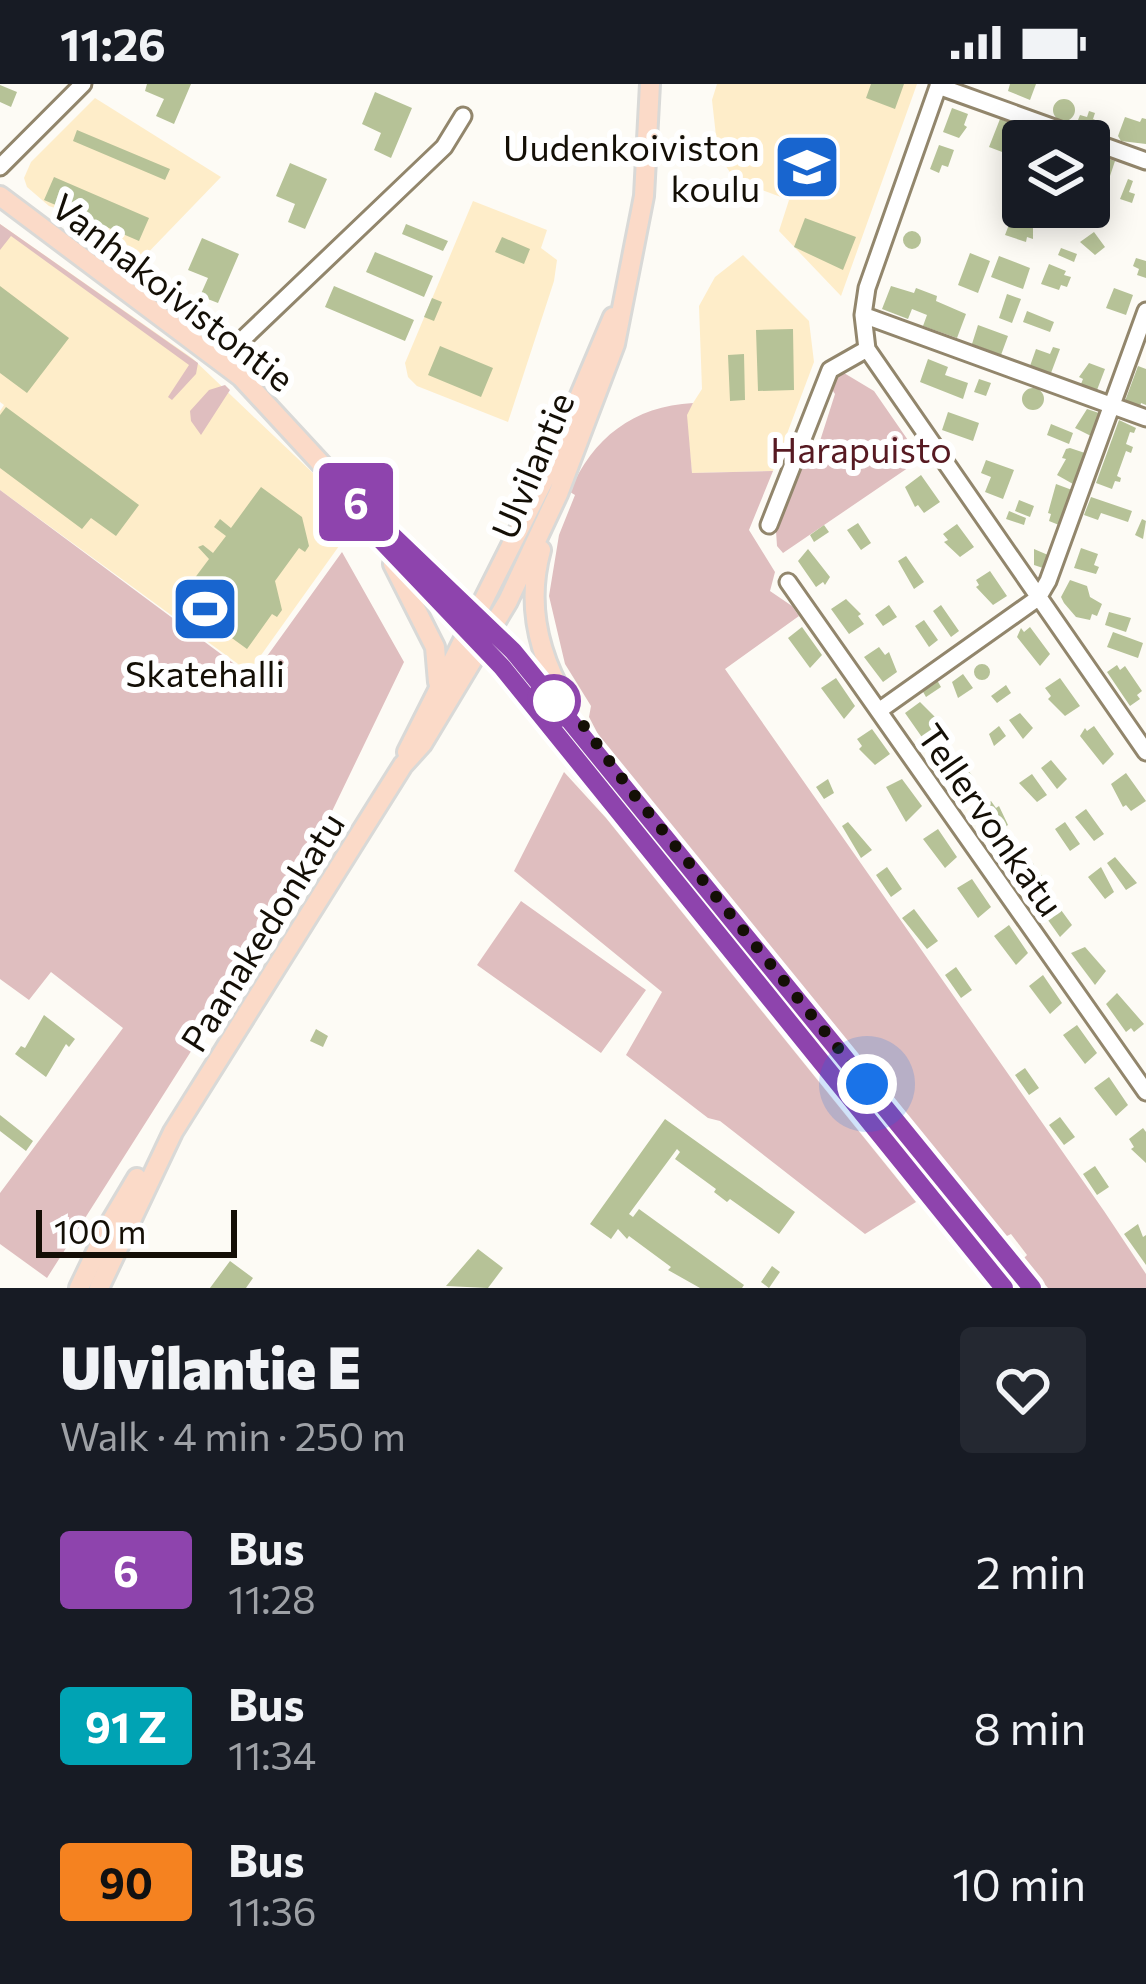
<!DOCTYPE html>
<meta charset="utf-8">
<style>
:root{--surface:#171b24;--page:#242831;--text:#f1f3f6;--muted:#9ea1a6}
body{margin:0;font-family:Commissioner,sans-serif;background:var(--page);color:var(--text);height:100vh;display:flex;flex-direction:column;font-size:45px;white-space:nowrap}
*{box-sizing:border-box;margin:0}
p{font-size:39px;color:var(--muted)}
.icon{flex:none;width:66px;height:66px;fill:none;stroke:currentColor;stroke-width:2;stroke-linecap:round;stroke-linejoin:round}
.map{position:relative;height:1204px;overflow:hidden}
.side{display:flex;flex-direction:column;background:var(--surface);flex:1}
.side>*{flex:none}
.badge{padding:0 24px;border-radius:9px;font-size:42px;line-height:78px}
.tools{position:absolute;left:1002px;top:36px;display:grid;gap:24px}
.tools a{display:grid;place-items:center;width:108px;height:108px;border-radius:12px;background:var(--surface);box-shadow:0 6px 30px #0003;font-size:60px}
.scale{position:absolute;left:36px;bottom:30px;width:201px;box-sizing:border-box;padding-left:12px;border:6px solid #140f06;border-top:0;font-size:33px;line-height:42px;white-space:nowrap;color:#140f06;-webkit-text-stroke:9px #fff;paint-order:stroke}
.you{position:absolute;width:60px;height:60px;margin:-30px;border:9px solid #fff;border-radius:50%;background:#1a73e8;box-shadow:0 0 0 18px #1a73e833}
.map>.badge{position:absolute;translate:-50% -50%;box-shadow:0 0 0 6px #fff}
.round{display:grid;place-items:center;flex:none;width:126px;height:126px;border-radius:12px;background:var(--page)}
.headline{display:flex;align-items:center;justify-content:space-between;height:204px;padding:0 60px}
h1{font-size:57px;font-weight:800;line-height:90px}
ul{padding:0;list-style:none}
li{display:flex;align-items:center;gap:36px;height:156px;padding:0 60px}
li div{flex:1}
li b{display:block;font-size:45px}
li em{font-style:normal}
li .badge{min-width:132px;font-weight:700;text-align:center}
.status{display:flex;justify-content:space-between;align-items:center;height:84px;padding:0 60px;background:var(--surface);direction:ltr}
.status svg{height:33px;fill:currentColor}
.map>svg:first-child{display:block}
</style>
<div class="status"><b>11:26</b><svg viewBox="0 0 49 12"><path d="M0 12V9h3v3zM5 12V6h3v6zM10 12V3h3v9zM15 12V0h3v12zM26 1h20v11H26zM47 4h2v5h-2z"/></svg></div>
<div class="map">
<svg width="1146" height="1204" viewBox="0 0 1146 1204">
<rect width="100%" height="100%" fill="#fdfbf5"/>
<path fill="#feedc9" d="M717,0H917L841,212L779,147L789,116L735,96L718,70L712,16Z
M95,14L221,93L139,178L73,130L49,122L27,103L24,94L31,78Z
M473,117L547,146L541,164L557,176L554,197L508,338L417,302L408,293L405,279Z
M0,140L192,274L315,391L349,448L249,588L0,406V327L4,321L0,318Z
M743,171L809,237L814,278L773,387L692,389L686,330L702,305L699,222L715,193Z"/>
<path fill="#dfbebf" d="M0,140L198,279L196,290L172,316L168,313L189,281L11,152L0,166Z
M844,289L874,307L921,375L783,469L777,462L776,447L802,378L820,357L835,310L829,301L835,292Z
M225,301L230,306L201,351L191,337L190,327L209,306Z
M693,319L687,331L692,389L773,387L749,446L775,488L770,507L792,522L799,532L725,585L1104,1127L1146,1190V1204H1048L1023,1175L1027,1171L1011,1150L1005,1153L984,1129L600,654L589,633L591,622L565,580L549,512L559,451L575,411L570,408C592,354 634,322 693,319Z
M0,406L252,593L342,468L404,578L296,802L47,1194L0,1160V1109L123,944L51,888L29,916L0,895Z
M564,688L606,734L916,1118L865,1150L720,1037L708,1034L626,971L662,908L514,787Z
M521,817L646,906L601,969L477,881Z"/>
<path fill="#b6c297" d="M147,0H191L174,40L156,32L164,15L145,7Z
M871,0H904L895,25L866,14Z
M1010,0H1036L1030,16L1008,7Z
M0,1L17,8L11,23L0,18Z
M375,8L412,24L391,74L374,66L381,49L362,40Z
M1053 26a11 11 0 1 1 22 0a11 11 0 1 1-22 0Z
M952,24L968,30L964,41L967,43L959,54L943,48Z
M1089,27L1095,29L1093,35L1105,40L1102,50L1076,41L1080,31L1087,33Z
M1125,33L1140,38L1142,34L1146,35V60L1121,57L1118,52Z
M1000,35L1032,47L1028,57H1023L1021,75L989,63Z
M77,46L170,85L165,96L73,57Z
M939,61L954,66L948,83L942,81L939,89L930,85Z
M1089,68L1115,77L1108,98L1089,91Z
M290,79L327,95L305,145L288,138L295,120L276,112Z
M54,93L149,134L139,157L44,116Z
M1128,95L1133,97L1129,108L1135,110L1132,119L1120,115Z
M1013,130L1033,137V155L1027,153L1026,158L1005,151Z
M805,134L856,153L843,186L794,163Z
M406,140L448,157L443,167L402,150Z
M903 156a9 9 0 1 1 18 0a9 9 0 1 1-18 0Z
M1094,148L1105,163L1095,171L1080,158Z
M502,153L530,165L524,180L495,168Z
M202,154L239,170L218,219L200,212L208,194L188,186Z
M1061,164L1077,170L1074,178L1058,171Z
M375,168L433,192L424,213L366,188Z
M970,169L990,177L978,209L958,201Z
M999,172L1030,184L1023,205L991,193Z
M1136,174L1146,177V194L1137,191L1139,185L1133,182Z
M1049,180L1066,187L1064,191L1071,193L1067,203L1061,201L1059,206L1041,200Z
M0,202L69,254L27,309L0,289Z
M334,202L414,236L405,257L325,223Z
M891,202L914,209L916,204L937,212L936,217L966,230L957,254L923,242L927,231L912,225L908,235L882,225Z
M1114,204L1133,211L1126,231L1106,224Z
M1007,210L1021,215L1012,239L999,234Z
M432,214L442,218L434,237L424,233Z
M1027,227L1054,238L1050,248L1023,238Z
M978,241L1008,252L1001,271L972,260Z
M793,245L794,306L758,307L756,246Z
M440,262L493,284L481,313L428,291Z
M1053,263L1060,265L1051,289L1030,282L1036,265L1050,270Z
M744,270L745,316L730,317L728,271Z
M928,275L948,283L945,291L968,299L963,315L920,298Z
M1089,279L1105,285L1097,306L1081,300L1083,295L1079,293Z
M1138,282L1146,285V321L1141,319L1140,323L1125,317Z
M979,295L991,299L986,312L974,308Z
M1022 315a11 11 0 1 1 22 0a11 11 0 1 1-22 0Z
M6,323L139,421L116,452L91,434L82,445L0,384V331Z
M1087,325L1099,329L1091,352L1075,344Z
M948,328L979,339L973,357L942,346Z
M1119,336L1136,344L1134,349L1130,348L1126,360L1133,363L1131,369L1126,367L1117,392L1121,394L1120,398L1115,397L1112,405L1096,399Z
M1051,340L1073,349L1069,360L1047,351Z
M1070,364L1085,369L1073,400L1057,391L1066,375L1062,374L1066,365Z
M986,376L1014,386L1003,415L985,408L991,393L981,389Z
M921,391L940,418L924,429L918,421L915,423L905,403Z
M1056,400L1072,406L1059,441L1049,437L1051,430L1048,429Z
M261,403L302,433L309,462L305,468L299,464L275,497L282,526L277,533L272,530L247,565L207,536L216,524L188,503L209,475L198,463L203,461L213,469L226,452L214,443L220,435L231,444Z
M1091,413L1132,427L1128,438L1101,429L1098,436L1084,431Z
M1019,416L1034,422L1030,433L1015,427Z
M1009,427L1026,434L1024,441L1006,435Z
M1142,435L1146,437L1143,455L1135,451Z
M858,439L871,459L861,466L847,446Z
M957,440L974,463L960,473L944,458L948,456L943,450Z
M824,441L829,448L814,458L810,451Z
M1081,464L1098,470L1094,481L1099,483L1096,490L1074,484Z
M808,465L830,493L825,501L823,498L816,503L798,477Z
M1034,465L1048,471L1043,484L1034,481Z
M906,472L924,498L914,505L898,477Z
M990,487L1007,512L993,521L976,503L979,501L976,496Z
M1070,496L1087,502L1090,513L1102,520L1097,532L1092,530L1090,536L1076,533L1064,519L1061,513Z
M846,515L861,530L858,532L864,540L849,550L831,525Z
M889,521L897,533L883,542L875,531Z
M941,521L959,547L951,553L933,527Z
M1109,528L1131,534L1126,548L1105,541Z
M924,536L938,556L929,563L915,542Z
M802,543L822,571L810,584L788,554Z
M1030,543L1050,570L1040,582L1017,553L1021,544L1024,548Z
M1113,548L1143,559L1138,574L1107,563Z
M879,563L885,571L889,568L897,588L883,598L864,573Z
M974 588a8 8 0 1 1 16 0a8 8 0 1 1-16 0Z
M1117,581L1120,586L1125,582L1142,607L1137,611L1140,615L1130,622L1107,588Z
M963,590L973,604L958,614L952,598Z
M836,594L855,622L844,635L821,604Z
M1060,594L1080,622L1065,632L1048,615L1051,612L1045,604Z
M937,596L941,603L926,613L922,606Z
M1006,601L1011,609L997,619L991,612Z
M920,618L938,636L934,639L941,648L926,659L905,629Z
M1020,629L1033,644L1023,655L1009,636Z
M999,642L1006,652L994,662L989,650Z
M1094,642L1114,670L1103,681L1080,652L1085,644L1087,647Z
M872,645L890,670L875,681L859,665L862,662L857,655Z
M952,666L974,694L970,701L968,698L961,703L942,677Z
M1051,676L1067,695L1057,705L1041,684Z
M1126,689L1146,717L1131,727L1126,721L1123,723L1111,700Z
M1032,690L1047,711L1037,718L1019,699Z
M828,695L834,709L824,715L816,703Z
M902,695L922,722L906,738L886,703Z
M991,717L996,724L999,722L1008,741L994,751L977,727Z
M1086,725L1104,750L1094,757L1075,733Z
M848,738L872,766L861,774L842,742Z
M1065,738L1080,760L1070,767L1055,745Z
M938,745L957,773L945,784L923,755Z
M1022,764L1042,792L1031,805L1007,771Z
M1115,773L1137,799L1126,806L1107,779Z
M887,783L902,805L891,813L876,791Z
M1101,783L1114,808L1105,815L1088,793Z
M972,795L991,823L978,834L957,804Z
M1053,815L1072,841L1060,853L1038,822Z
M914,825L938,857L927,865L902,834Z
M1009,841L1028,869L1016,881L994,852Z
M1085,863L1106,887L1095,901L1071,869Z
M956,883L972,906L961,914L945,891Z
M1043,891L1062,919L1050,930L1029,902Z
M1117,909L1144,940L1134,948L1131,944L1126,948L1106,920Z
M44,931L75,955L69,963L66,960L46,993L15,970L21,962L25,964Z
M1077,941L1097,969L1085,980L1063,951Z
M316,945L328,952L323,963L310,957Z
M1025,984L1039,1004L1029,1011L1015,991Z
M1109,993L1128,1021L1116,1032L1094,1004Z
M0,1031L33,1057L26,1067L0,1047Z
M1060,1033L1075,1053L1064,1061L1049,1041Z
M665,1035L795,1128L779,1150L730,1115L727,1118L714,1108L716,1105L675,1075L680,1068L677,1065L629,1130L633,1133L639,1125L744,1201L742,1204H700L668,1186L671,1183L629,1152L627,1155L618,1145L611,1155L590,1140Z
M1143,1044L1146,1048V1079L1131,1065L1134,1063L1129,1055Z
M1095,1082L1109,1103L1097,1111L1083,1090Z
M1138,1140L1143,1153L1146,1151V1181L1124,1150Z
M478,1165L503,1184L488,1204L446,1202Z
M230,1177L253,1194L246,1204H210Z
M772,1182L780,1188L769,1204L761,1198Z"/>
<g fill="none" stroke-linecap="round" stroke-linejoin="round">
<defs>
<path id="minor" d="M938,2L1146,77
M0,83L83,0
M863,231L1146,334
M867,265L1146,668
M221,276L444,63L463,32
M769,441L830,286L867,265L863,231L867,204L939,0
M788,498L1146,1008
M880,626L1038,514L1048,497L1146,227"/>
<path id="major" d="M0,112L241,293L350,411L513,567L1032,1204
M387,464L502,583L1004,1204
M541,466C526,520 538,570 566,617
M393,480L435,563L438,598
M407,668L545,394L613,233
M79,1204L109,1141L137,1094
M99,1204L173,1048L403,681L422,660L508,517L558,410L615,260L644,112L650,0"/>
</defs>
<use href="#minor" stroke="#92866c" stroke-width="21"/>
<use href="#major" stroke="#d9d9d7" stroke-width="24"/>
<use href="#minor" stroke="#fff" stroke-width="15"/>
<use href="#major" stroke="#fbdac8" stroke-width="18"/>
</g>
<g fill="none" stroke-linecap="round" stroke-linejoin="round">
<defs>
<path id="line" d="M1004,1204L502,583L380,455L350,411L513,567L1032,1204"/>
</defs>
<use href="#line" stroke="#fff" stroke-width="27"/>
<use href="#line" stroke="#8e44ad" stroke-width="18"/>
<path stroke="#140f06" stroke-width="12" stroke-dasharray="0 21.6" d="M554,617L565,616L631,707L867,1000"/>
</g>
<defs>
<symbol id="school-square" viewBox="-11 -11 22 22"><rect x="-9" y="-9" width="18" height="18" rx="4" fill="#1865cf" stroke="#fff"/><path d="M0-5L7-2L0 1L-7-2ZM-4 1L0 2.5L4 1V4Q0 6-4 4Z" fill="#fff"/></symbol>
<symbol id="stadium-square" viewBox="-11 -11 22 22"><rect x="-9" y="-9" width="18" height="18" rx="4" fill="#1865cf" stroke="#fff"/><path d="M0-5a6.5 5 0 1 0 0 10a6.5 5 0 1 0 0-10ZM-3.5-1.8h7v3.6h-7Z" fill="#fff"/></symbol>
</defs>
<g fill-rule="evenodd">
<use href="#school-square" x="769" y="45" width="76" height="76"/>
<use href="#stadium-square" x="167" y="487" width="76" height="76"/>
</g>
<circle fill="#fff" stroke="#8e44ad" stroke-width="6" cx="554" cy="617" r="24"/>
<g text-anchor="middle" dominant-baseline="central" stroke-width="12" stroke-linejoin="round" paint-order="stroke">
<g font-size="36" fill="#140f06" stroke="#fff" text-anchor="end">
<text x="760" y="62">Uudenkoiviston<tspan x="760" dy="41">koulu</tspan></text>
<text x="205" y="588" text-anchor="middle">Skatehalli</text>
</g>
<g font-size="36" fill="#140f06" stroke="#fff">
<text transform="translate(174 207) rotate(38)">Vanhakoivistontie</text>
<text transform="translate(531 381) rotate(-67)">Ulvilantie</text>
<text transform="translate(992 735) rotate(55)">Tellervonkatu</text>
<text transform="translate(261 847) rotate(-58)">Paanakedonkatu</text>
</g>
<g font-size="36" fill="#571a22" stroke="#fff">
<text x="861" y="364">Harapuisto</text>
</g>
</g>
</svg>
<div class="tools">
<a><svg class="icon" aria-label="layers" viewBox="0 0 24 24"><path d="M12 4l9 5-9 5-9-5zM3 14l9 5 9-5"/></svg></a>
</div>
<div class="scale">100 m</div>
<div class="you" style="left:867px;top:1000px"></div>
<b class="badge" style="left:356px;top:418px;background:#8e44ad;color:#fff">6</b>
</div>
<section class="side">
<div class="headline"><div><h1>Ulvilantie E</h1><p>Walk · 4 min · 250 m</p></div><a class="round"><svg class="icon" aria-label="heart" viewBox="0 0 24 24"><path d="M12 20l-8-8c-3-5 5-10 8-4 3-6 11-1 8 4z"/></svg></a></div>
<ul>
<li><span class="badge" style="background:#8e44ad;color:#fff">6</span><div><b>Bus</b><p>11:28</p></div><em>2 min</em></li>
<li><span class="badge" style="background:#00a3b4;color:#fff">91 Z</span><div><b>Bus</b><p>11:34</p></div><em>8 min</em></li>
<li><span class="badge" style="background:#f58220;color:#111">90</span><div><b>Bus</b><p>11:36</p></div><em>10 min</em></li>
</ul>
</section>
